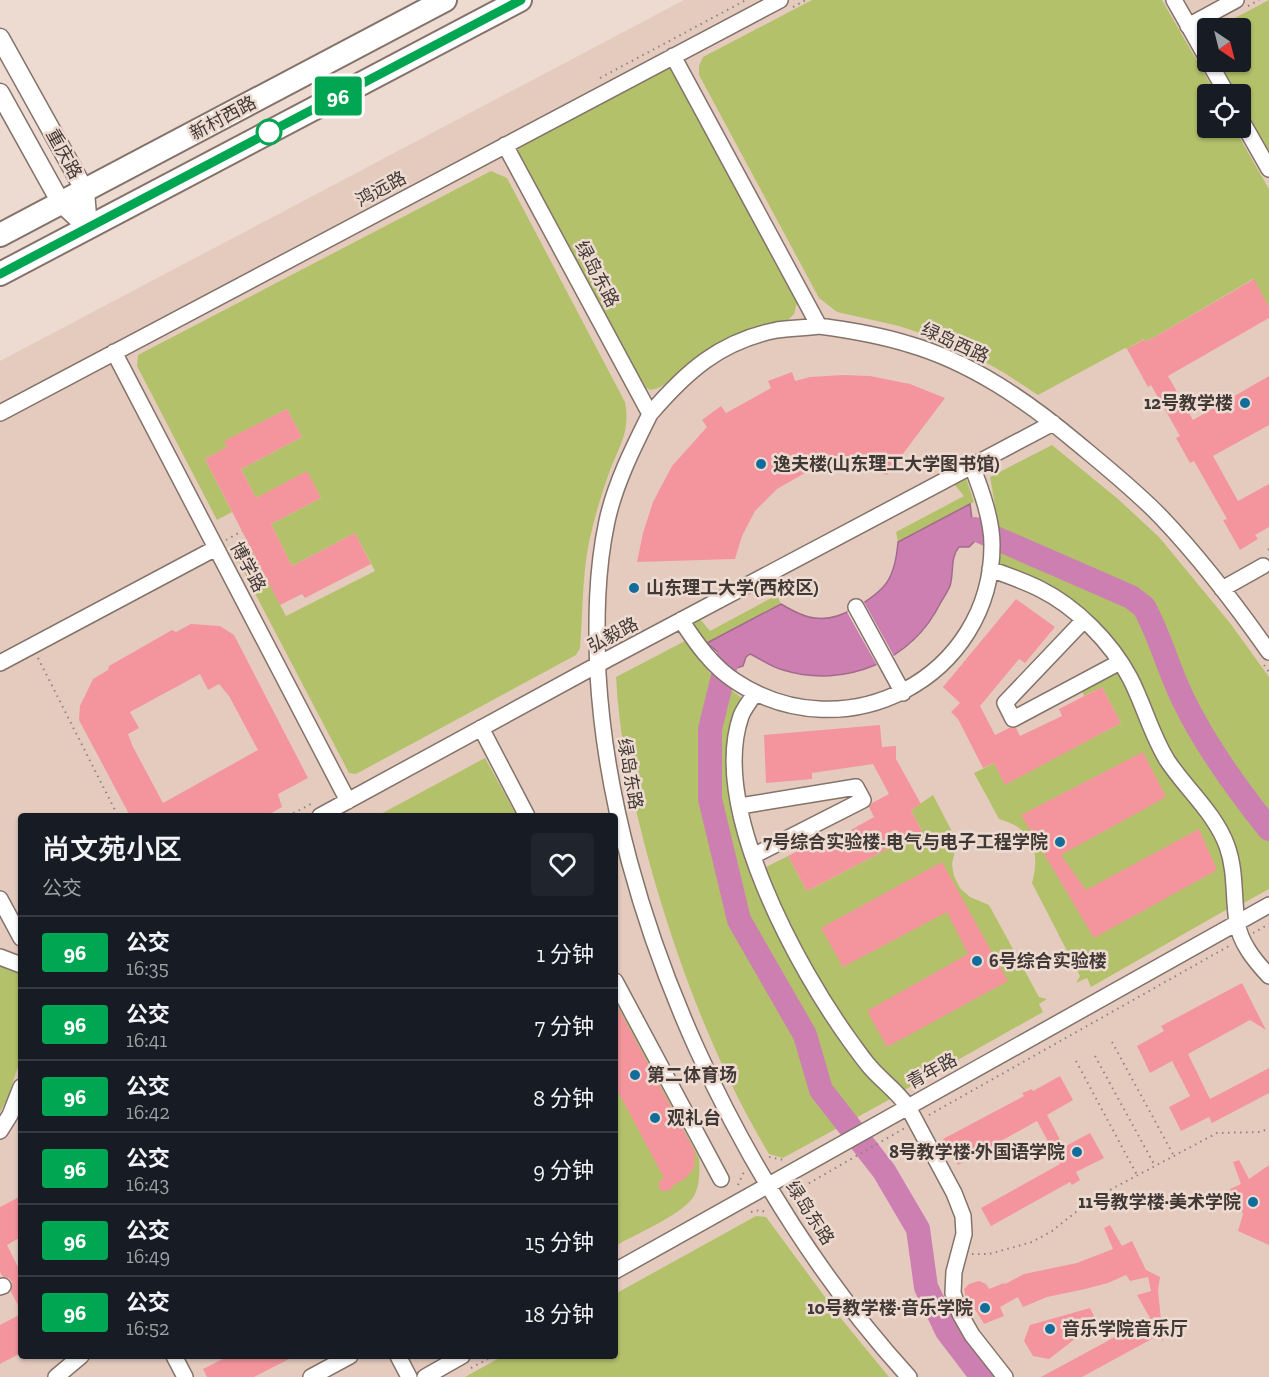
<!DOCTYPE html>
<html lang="zh">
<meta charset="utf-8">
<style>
:root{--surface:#171b24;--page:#20242c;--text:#f1f3f6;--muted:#9ea1a6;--line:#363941}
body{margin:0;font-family:"Zilla Slab","Noto Sans SC",serif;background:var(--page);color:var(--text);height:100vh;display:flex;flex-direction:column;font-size:22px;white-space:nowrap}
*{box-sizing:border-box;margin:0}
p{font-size:20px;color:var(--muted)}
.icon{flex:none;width:33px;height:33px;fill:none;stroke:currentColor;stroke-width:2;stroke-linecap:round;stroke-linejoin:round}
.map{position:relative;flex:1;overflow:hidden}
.side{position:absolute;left:18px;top:813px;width:600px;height:546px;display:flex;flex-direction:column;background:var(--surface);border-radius:6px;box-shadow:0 2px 4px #0004}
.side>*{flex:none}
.badge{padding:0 12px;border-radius:4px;font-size:21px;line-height:39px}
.needle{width:39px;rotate:145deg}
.fabs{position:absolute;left:1197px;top:18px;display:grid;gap:12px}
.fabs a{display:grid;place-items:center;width:54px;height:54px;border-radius:6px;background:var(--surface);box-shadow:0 2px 4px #0004;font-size:30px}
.map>.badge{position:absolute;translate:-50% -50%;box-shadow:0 0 0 3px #fff}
.round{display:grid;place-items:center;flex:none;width:63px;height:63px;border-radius:6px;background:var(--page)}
.overview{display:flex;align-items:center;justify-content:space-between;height:102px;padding:0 24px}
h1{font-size:28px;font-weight:600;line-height:45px}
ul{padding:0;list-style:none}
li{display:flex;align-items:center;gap:18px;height:72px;padding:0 24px;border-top:2px solid var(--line)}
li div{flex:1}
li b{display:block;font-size:22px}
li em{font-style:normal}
li .badge{min-width:66px;font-weight:700;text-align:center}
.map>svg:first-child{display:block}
</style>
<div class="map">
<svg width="1269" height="1377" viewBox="0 0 1269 1377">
<rect width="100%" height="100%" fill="#eddad0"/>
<path fill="#e5cbbe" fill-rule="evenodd" d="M684,0H1269V1377H0V361ZM1208,28H1240V62H1208ZM1208,94H1240V128H1208ZM21,816H615V1356H21Z"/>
<path fill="#b3c26a" d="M812,0H1162L1216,94H1208V128H1234L1269,189V307L1253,279L1146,342L1144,339L1127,349L1125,348L1038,395L1006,374L973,355L938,339L899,326L837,312L819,298L699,75V66L703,57Z
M1269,0V154L1241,102L1240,94H1236L1218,62H1240V28H1216Z
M670,66L797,303L794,314L787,321C749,324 719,341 688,364C675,374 667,388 650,390L641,384L517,149Z
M491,171L507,178L625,402C631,433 618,447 608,476C600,498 594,520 589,542C582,577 583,613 580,648L576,655L356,774L349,773L236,557L251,549L286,616L375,571L355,533L292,566L271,524L321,498L307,472L256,498L241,469L302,437L287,409L225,441L227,447L205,459L232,512L217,520L137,366L138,355Z
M1052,445L1118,499L1159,537L1230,623L1269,677V889L1240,905L1239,872L1181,768L1158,733L1108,637L1000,571L998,521L990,477Z
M966,478L974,502L898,542L896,532L964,496L954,484Z
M777,595L781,604L703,645L689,624L700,619L710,631Z
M685,641L710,673L744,700L731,751L765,900L894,1097L783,1158L769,1154C719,1070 684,980 656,886C636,815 620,751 616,677Z
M1120,670L1213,825L1226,854L1231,907L1091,987L1087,978L1076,983L1080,976L1032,883C1041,851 1032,828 999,819L974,773L994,763L1005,784L1121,723L1102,687L1084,696L1082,691Z
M485,758L517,816H377Z
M933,795L957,841L952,864L954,876L960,888L970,897L989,905L1039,997L1047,999L1039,1004L1043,1012L901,1092L875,1066L810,970L764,868L788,856L807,891L922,831L911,810Z
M0,963L21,971V1057L8,1097L0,1112Z
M615,1000L699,1158C700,1170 700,1189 692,1199C677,1217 636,1234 615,1246Z
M756,1216L766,1217L839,1316L889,1377H465L503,1356H615V1294Z"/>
<path fill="#cd7fb2" stroke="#a36a8c" stroke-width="1.5" d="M970,504L975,541L969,547H959C950,557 954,573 950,586C948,591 944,597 941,602C912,661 845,689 783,670C771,667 761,659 750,654L746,657L743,666L737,668L707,643L781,604C791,610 803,617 815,618C829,620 843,615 855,608C886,590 895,579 898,542Z"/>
<path fill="#eddad0" d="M864,602L895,658L878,667L847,612Z"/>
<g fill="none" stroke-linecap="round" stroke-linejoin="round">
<path stroke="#cd7fb2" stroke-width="24" d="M975,529L1131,597L1144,607C1160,636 1168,668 1182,697C1204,744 1237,789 1269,829
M727,660L710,729V799L739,920L805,1035L821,1090L884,1171L918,1229L926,1287L947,1331L982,1377"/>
</g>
<path fill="#f4959d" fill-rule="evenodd" d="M1254,279L1269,307V318L1168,376L1193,420L1269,376V425L1213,456L1238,501L1269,484V527L1255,535L1258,539L1240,550L1223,520L1227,519L1194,461L1190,463L1176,438L1180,436L1151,385L1148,387L1127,349L1145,339L1146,342Z
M792,372L795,381L810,377L843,375L870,376L910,384L945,398L887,475L859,467L831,466L805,473L777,489L755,511L742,536L735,559L637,562L643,533L653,502L672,466L707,427L702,420L721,406L726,413L771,388L768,381Z
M287,409L302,437L241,469L256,498L307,471L321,498L271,524L292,566L355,533L371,564L305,598L302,594L280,605L205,459L227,447L224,441Z
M1016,599L1055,627L1025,663L1019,659L980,706L995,735L1009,728H1016L1020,736L1062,716L1059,709L1102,687L1121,723L1005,785L994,763L983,768L958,719L951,712L960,703L943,687Z
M191,624L220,626L234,635L308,778L278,794L282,807L266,816H130L79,720L80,706L93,679L108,670L109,666L172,630L176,632ZM200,674L208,690L219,684L229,696L258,750L163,803L133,747L128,734L139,728L130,712Z
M880,725L882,747L896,746V759L921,804L911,810L922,831L807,891L788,856L830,834L833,840L874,817L869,807L872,803L889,794L873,764L812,773V779L766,783L764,735Z
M1143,752L1166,797L1061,855L1086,890L1199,829L1217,870L1094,938L1021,815Z
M942,862L1008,981L887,1047L867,1011L968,954L947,912L843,967L821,928Z
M1242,983L1266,1030L1250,1020L1188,1054L1210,1099L1269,1068V1093L1212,1123L1209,1117L1181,1131L1169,1107L1190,1096L1172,1061L1150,1073L1137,1046L1164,1031L1161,1026Z
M615,1002L695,1152L694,1168L686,1178L674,1185L669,1191H661L658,1183L664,1178L615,1086Z
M1060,1076L1073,1100L1047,1115L1064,1147L1090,1133L1104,1158L1076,1172L1080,1180L1072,1185L1070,1182L991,1226L981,1208L1060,1164L1037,1121L958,1165L943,1139L1024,1096L1022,1093L1032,1089L1033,1091Z
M1239,1160L1249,1179L1269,1165V1245L1238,1231L1243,1214L1230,1189L1241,1184L1233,1162Z
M21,1196V1237L7,1245L21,1273V1311L11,1292L12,1282L9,1278L3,1277L0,1272V1207Z
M1110,1225L1122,1246L1132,1241L1146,1270L1160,1277L1158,1290L1161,1320L1167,1331L1162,1334L1163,1342L1159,1335L1082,1377H1041L1150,1318L1137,1295L1151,1291L1148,1277L1130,1281L1126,1275L1108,1283L1085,1289L1047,1297L1023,1307L1018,1297L1000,1307L1004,1316L984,1324L976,1311L967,1303L964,1289L969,1284L979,1281L986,1284L989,1289L1004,1283L1005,1284L1024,1274L1077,1263L1113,1249L1104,1228Z
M1090,1308L1097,1322L1049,1359L1033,1356L1024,1341L1030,1325Z
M21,1314V1353L0,1364V1325Z
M229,1356H295L254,1377H207L203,1369Z"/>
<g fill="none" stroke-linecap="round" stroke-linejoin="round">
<defs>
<path id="minor" d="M1174,0L1208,60
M1188,26L1236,0
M673,56L819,326C849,330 879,335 908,344C971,362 1027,401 1076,442C1105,466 1135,490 1161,517C1201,559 1236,605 1269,652
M1209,62L1227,94
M1240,118L1269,169
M505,145L650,414C633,448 615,484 607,521C596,572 596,623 598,674C612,918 745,1198 909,1377
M114,352L348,801
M0,413L780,0
M650,414C686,372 720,341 777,330C790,328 805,328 819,326
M990,569C1007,575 1024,581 1040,589C1076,607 1111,642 1130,678C1144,705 1151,734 1167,760C1186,789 1215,813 1227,846C1236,871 1233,896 1237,922C1240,943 1255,961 1269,976
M1222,589L1263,566
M856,607L903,693
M681,620C696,643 712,666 735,681C845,754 992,678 992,545C992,519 981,490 972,466
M1084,620L1005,703L1013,719L1120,662
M0,663L216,548
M755,693C751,700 744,708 741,716C709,808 798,969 851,1042C857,1050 863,1059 870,1067C882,1081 897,1091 908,1107L954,1193L963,1216L964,1234L954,1272L953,1293L960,1314L972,1335L1005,1377
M481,728L527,816
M740,806L856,787L863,800L753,856
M320,816L608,659L1053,423
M0,899L21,938
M0,957L21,965
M615,981L721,1179
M0,1131L10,1115L21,1087
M615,1271L1269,905
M0,1287L3,1286
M174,1356L185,1377
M398,1356L409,1377
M56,1377L81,1356
M311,1377L350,1356
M425,1377L462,1356"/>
<path id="tertiary" d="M0,38L85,191L88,228
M0,93L61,203L88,228"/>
<path id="primary" d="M0,235L445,0
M0,274L520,0"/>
</defs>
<use href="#minor" stroke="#84736a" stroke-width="18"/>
<use href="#tertiary" stroke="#84736a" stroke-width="21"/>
<use href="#primary" stroke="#84736a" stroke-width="26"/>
<path stroke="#91847d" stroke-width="2" stroke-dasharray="1.5 4.5" stroke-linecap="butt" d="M1248,6L1259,0
M793,7L806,0
M600,78L746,0
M226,540L242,531
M1268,550L1269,549
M38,658L118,816
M1264,665L1269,672
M288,816L313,803
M1253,933L1269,924
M1112,1042L1174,1156
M1095,1056L1155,1166
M1076,1061L1137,1175
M929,1115L1229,946
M769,1157L784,1160
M738,1185L744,1172
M795,1201L799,1189L905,1128
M751,1212L760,1210L768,1213
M972,1254H989L1032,1242L1052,1231L1091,1200L1217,1133L1261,1132L1269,1128
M471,1368L493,1356"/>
<use href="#minor" stroke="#fff" stroke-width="15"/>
<use href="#tertiary" stroke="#fff" stroke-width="18"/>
<use href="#primary" stroke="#fff" stroke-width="22"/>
</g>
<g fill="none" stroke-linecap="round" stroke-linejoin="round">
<defs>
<path id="line" d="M0,274L521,0"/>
</defs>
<use href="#line" stroke="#fff" stroke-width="14"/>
<use href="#line" stroke="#00a651" stroke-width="9"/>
</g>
<circle fill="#fff" stroke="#00a651" stroke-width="3" cx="269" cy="132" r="12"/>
<g fill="#136d9c" stroke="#eddad0" stroke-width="2">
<circle cx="1245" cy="403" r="6"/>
<circle cx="761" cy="464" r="6"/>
<circle cx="634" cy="588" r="6"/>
<circle cx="1060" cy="842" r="6"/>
<circle cx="977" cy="961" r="6"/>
<circle cx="635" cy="1075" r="6"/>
<circle cx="655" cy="1118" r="6"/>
<circle cx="1077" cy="1152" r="6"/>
<circle cx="1253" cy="1202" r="6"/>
<circle cx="985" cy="1308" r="6"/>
<circle cx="1050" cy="1329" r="6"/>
</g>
<g text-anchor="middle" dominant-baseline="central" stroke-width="5" stroke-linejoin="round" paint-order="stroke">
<g font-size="18" fill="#413935" stroke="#eddad0">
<text transform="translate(223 118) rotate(-28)">新村西路</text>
<text transform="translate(64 154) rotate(61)">重庆路</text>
<text transform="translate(381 189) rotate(-28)">鸿远路</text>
<text transform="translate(597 274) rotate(62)">绿岛东路</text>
<text transform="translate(955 343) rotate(24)">绿岛西路</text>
<text transform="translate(248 567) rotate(62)">博学路</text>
<text transform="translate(613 635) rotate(-28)">弘毅路</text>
<text transform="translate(630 774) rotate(80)">绿岛东路</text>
<text transform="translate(932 1071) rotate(-29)">青年路</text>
<text transform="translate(810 1213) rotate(57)">绿岛东路</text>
</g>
<g font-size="18" font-weight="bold" fill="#413935" stroke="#eddad0" text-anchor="start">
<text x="1233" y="403" text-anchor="end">12号教学楼</text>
<text x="773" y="464">逸夫楼(山东理工大学图书馆)</text>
<text x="646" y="588">山东理工大学(西校区)</text>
<text x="1048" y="842" text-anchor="end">7号综合实验楼-电气与电子工程学院</text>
<text x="989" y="961">6号综合实验楼</text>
<text x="647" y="1075">第二体育场</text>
<text x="667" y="1118">观礼台</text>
<text x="1065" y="1152" text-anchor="end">8号教学楼·外国语学院</text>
<text x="1241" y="1202" text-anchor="end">11号教学楼·美术学院</text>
<text x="973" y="1308" text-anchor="end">10号教学楼·音乐学院</text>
<text x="1062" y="1329">音乐学院音乐厅</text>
</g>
</g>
</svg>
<div class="fabs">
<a><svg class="needle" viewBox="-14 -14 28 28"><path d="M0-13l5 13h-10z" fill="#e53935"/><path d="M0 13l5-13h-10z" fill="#9ea1a6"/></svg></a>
<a><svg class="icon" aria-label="locate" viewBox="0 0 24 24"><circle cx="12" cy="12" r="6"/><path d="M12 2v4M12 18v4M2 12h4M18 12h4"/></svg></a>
</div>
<b class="badge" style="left:338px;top:96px;background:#00a651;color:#fff">96</b>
<section class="side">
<div class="overview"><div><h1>尚文苑小区</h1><p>公交</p></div><a class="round"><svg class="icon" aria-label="heart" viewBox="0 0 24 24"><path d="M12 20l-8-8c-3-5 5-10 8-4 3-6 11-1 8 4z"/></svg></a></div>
<ul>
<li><span class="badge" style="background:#00a651;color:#fff">96</span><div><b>公交</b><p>16:35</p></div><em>1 分钟</em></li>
<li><span class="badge" style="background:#00a651;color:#fff">96</span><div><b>公交</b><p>16:41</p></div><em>7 分钟</em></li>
<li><span class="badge" style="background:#00a651;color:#fff">96</span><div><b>公交</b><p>16:42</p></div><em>8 分钟</em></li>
<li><span class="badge" style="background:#00a651;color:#fff">96</span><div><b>公交</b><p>16:43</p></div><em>9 分钟</em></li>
<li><span class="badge" style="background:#00a651;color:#fff">96</span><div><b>公交</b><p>16:49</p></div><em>15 分钟</em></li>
<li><span class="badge" style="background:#00a651;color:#fff">96</span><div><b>公交</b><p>16:52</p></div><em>18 分钟</em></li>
</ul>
</section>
</div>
